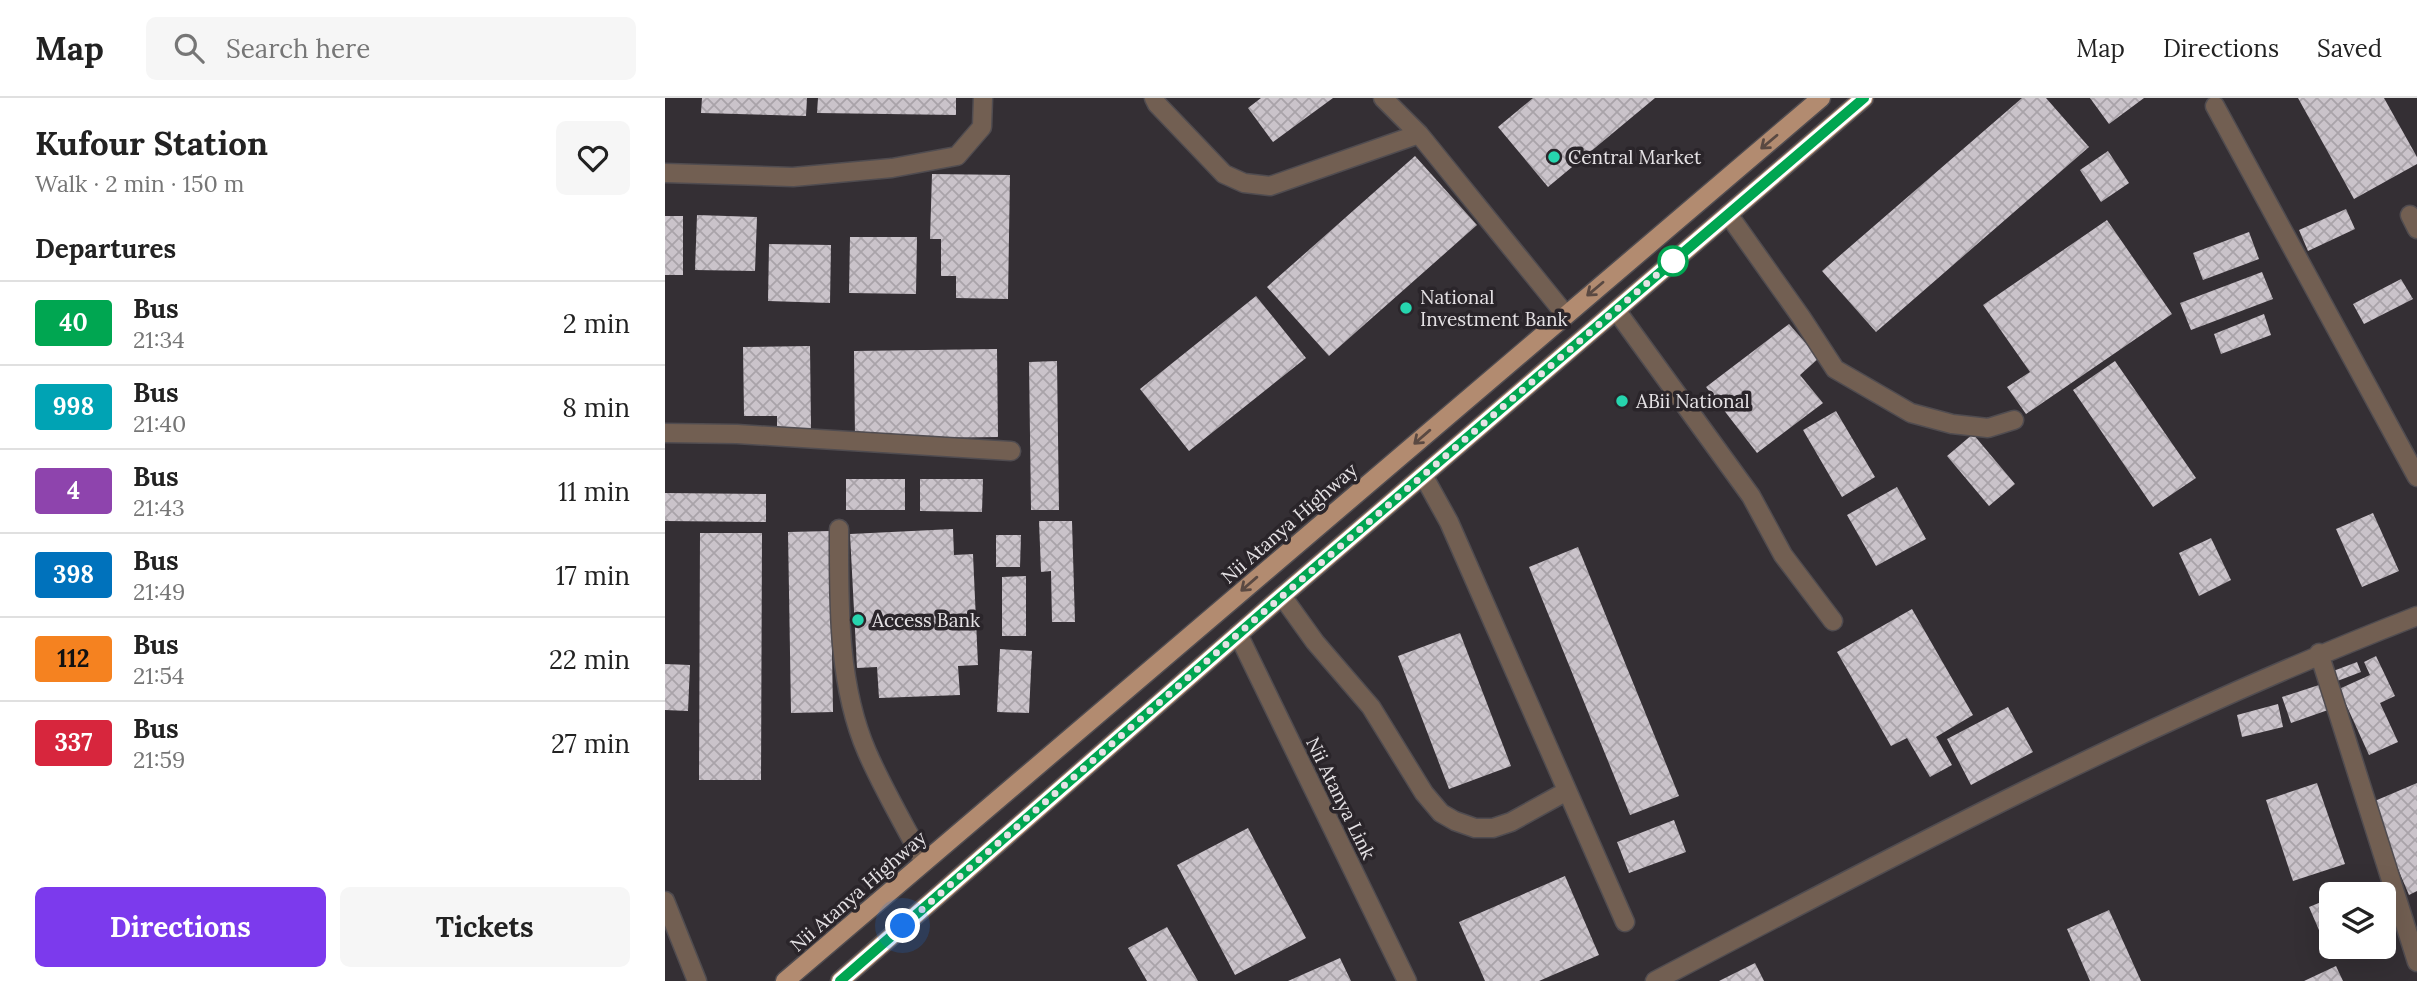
<!DOCTYPE html>
<meta charset="utf-8">
<style>
:root{--surface:#fff;--page:#f6f6f6;--text:#222;--muted:#767676;--line:#e0e0e0;--accent:#7c3aed}
body{margin:0;font-family:Lora,serif;background:var(--page);color:var(--text);height:100vh;display:flex;flex-direction:column;font-size:26px;white-space:nowrap}
*{box-sizing:border-box;margin:0}
p{font-size:23px;color:var(--muted)}
.icon{flex:none;width:38px;height:38px;fill:none;stroke:currentColor;stroke-width:2;stroke-linecap:round;stroke-linejoin:round}
.map{position:relative;flex:1;overflow:hidden}
.sheet{display:flex;flex-direction:column;background:var(--surface);width:665px}
.sheet>*{flex:none}
.badge{padding:0 14px;border-radius:5px;font-size:24px;line-height:46px}
.controls{position:absolute;left:1654px;top:784px;display:grid;gap:14px}
.controls a{display:grid;place-items:center;width:77px;height:77px;border-radius:10px;background:var(--surface);box-shadow:0 7px 28px #0002;font-size:35px}
.you{position:absolute;width:35px;height:35px;margin:-18px;border:5px solid #fff;border-radius:50%;background:#1a73e8;box-shadow:0 0 0 10px #1a73e833}
.map>.badge{position:absolute;translate:-50% -50%;box-shadow:0 0 0 4px #fff}
h2{padding:0 35px;font-size:26px;line-height:63px}
.round{display:grid;place-items:center;flex:none;width:74px;height:74px;border-radius:10px;background:var(--page)}
.overview{display:flex;align-items:center;justify-content:space-between;height:119px;padding:0 35px}
h1{font-size:33px;font-weight:700;line-height:52px}
.cta{display:flex;gap:14px;margin-top:auto;padding:14px 35px}
.cta a{flex:1;height:80px;border-radius:10px;background:var(--accent);color:#fff;font-size:28px;font-weight:700;line-height:80px;text-align:center}
.cta a+a{background:var(--page);color:var(--text)}
ul{padding:0;list-style:none}
li{display:flex;align-items:center;gap:21px;height:84px;padding:0 35px;border-top:2px solid var(--line)}
li div{flex:1}
li b{display:block;font-size:26px}
li em{font-style:normal}
li .badge{min-width:77px;font-weight:700;text-align:center}
header{display:flex;align-items:center;gap:42px;box-sizing:border-box;height:98px;padding:0 35px;background:var(--surface);border-bottom:2px solid var(--line)}
header strong{font-size:33px}
nav{display:flex;gap:38px;margin-inline-start:auto;font-size:24px}
.search{width:490px;height:63px;background:var(--page);display:flex;align-items:center;gap:18px;box-sizing:border-box;padding:0 24px;border-radius:10px;color:var(--muted);font-size:26px}
main{display:flex;flex:1;min-height:0}
.map>svg:first-child{display:block}
</style>
<header>
<strong>Map</strong>
<div class="search"><svg class="icon" aria-label="search" viewBox="0 0 24 24"><circle cx="10" cy="10" r="6"/><path d="M15 15l6 6"/></svg>Search here</div>
<nav><a>Map</a><a>Directions</a><a>Saved</a></nav>
</header>
<main>
<section class="sheet">
<div class="overview"><div><h1>Kufour Station</h1><p>Walk · 2 min · 150 m</p></div><a class="round"><svg class="icon" aria-label="heart" viewBox="0 0 24 24"><path d="M12 20l-8-8c-3-5 5-10 8-4 3-6 11-1 8 4z"/></svg></a></div>
<h2>Departures</h2>
<ul>
<li><span class="badge" style="background:#00a651;color:#fff">40</span><div><b>Bus</b><p>21:34</p></div><em>2 min</em></li>
<li><span class="badge" style="background:#00a3b4;color:#fff">998</span><div><b>Bus</b><p>21:40</p></div><em>8 min</em></li>
<li><span class="badge" style="background:#8e44ad;color:#fff">4</span><div><b>Bus</b><p>21:43</p></div><em>11 min</em></li>
<li><span class="badge" style="background:#0072bc;color:#fff">398</span><div><b>Bus</b><p>21:49</p></div><em>17 min</em></li>
<li><span class="badge" style="background:#f58220;color:#111">112</span><div><b>Bus</b><p>21:54</p></div><em>22 min</em></li>
<li><span class="badge" style="background:#d7263d;color:#fff">337</span><div><b>Bus</b><p>21:59</p></div><em>27 min</em></li>
</ul>
<div class="cta"><a>Directions</a><a>Tickets</a></div>
</section>
<div class="map">
<svg width="1752" height="883" viewBox="0 0 1752 883">
<defs>
<pattern id="building-cross-hatch" width="8" height="8" patternUnits="userSpaceOnUse" patternTransform="scale(1.75)"><rect width="8" height="8" fill="#cac3ca"/><path d="M0 0l8 8M0 8l8-8" fill="none" stroke="#a9a3a9"/></pattern>
</defs>
<rect width="100%" height="100%" fill="#342f34"/>
<path fill="url(#building-cross-hatch)" d="M37,0H142L141,18L36,15Z
M153,0H291V17L152,15Z
M596,0H668L608,44L583,10Z
M868,0H990L883,89L833,29Z
M1357,0H1381L1424,49L1211,234L1157,173Z
M1425,0H1479L1444,26Z
M1633,0H1719L1752,59V66L1689,101Z
M1443,53L1464,85L1436,104L1415,72Z
M750,58L812,127L664,258L602,189Z
M267,76L345,77L343,201L291,200V178H276V141H265Z
M1681,111L1690,131L1643,153L1634,132Z
M32,117L92,119L90,173L30,172Z
M0,118H18V177H0Z
M1442,122L1507,216L1361,316L1342,289L1365,274L1318,207Z
M1584,134L1594,161L1538,182L1528,155Z
M185,139H252L251,196L184,195Z
M104,146L166,147L165,205L103,203Z
M1597,174L1608,201L1526,232L1515,205Z
M1736,181L1748,201L1699,226L1688,206Z
M591,198L641,260L524,353L475,291Z
M1599,216L1606,237L1556,256L1549,236Z
M1124,226L1154,260L1135,277L1158,305L1092,355L1041,289Z
M145,248L146,330H112V318H79L78,249Z
M332,251L333,339L190,341L189,253Z
M392,263L394,412H366L364,264Z
M1450,263L1531,380L1488,409L1408,292Z
M1171,313L1210,379L1177,399L1138,332Z
M1308,336L1350,386L1324,408L1282,358Z
M181,381H240V412H181Z
M255,381H318L317,414L255,413Z
M1232,389L1261,441L1211,468L1182,417Z
M0,395L101,396V424L0,423Z
M1708,415L1734,473L1697,489L1671,431Z
M374,423H407L410,524H387L386,473L376,474Z
M288,431L289,457L308,456L313,567L293,568L295,597L214,600L212,569L192,570L185,436Z
M165,433L168,614L126,615L123,434Z
M35,435H97L96,682H34Z
M331,437H356L355,469H331Z
M1546,440L1566,482L1534,498L1514,455Z
M913,449L1014,698L965,717L864,469Z
M361,478V538H337V479Z
M1247,511L1308,617L1271,639L1287,667L1265,679L1242,640L1226,648L1172,554Z
M795,535L846,668L784,691L733,558Z
M335,551L367,553L364,615L332,614Z
M1711,558L1730,598L1715,605L1733,644L1704,657L1674,591L1705,577L1699,564Z
M1692,564L1696,574L1667,585L1663,575Z
M0,566L25,567L23,613L0,612Z
M1654,587L1663,612L1626,625L1617,599Z
M1613,606L1618,629L1577,639L1572,617Z
M1343,609L1368,654L1306,687L1282,641Z
M1652,685L1680,766L1628,783L1601,702Z
M1752,685V793L1744,797L1705,705Z
M1009,722L1021,754L964,775L952,744Z
M583,730L641,840L570,877L512,767Z
M900,778L934,857L874,883H820L794,824Z
M1666,800V844L1660,846L1644,809Z
M1444,812L1476,883H1425L1402,831Z
M502,829L533,883H482L463,850Z
M675,860L686,883H623Z
M1090,865L1099,883H1054Z
M1671,868L1678,883H1639Z"/>
<g fill="none" stroke-linecap="round" stroke-linejoin="round">
<defs>
<path id="lane" d="M489,0L492,6L559,76L579,85L605,88L754,36
M718,0L754,36L900,216
M0,75L128,79L227,70L292,58L317,29L318,0
M951,212L1086,398L1118,457L1168,523
M758,377L784,424L960,824
M174,431C174,504 172,585 202,654C218,691 240,728 259,764
M617,498L650,544L706,609L759,695L776,715L790,723L810,730H828L846,724L902,693
M0,803L32,883"/>
<path id="street" d="M1550,8L1752,379
M1063,116L1136,219L1170,271L1246,315L1287,326L1323,330L1349,322
M1745,117L1752,131
M0,335L72,336L346,353
M573,536L742,883
M1654,555L1752,864
M990,883C1239,752 1489,620 1752,518"/>
<path id="primary" d="M120,883L1156,0
M175,883L617,498L1199,0"/>
</defs>
<use href="#lane" stroke="#504c50" stroke-width="21"/>
<use href="#street" stroke="#504c50" stroke-width="21"/>
<use href="#primary" stroke="#504c50" stroke-width="21"/>
<use href="#lane" stroke="#725f52" stroke-width="18"/>
<use href="#street" stroke="#725f52" stroke-width="18"/>
<use href="#primary" stroke="#b28b70" stroke-width="18"/>
</g>
<defs><path id="oneway-shaft" d="M-6 0H5M1.5-3L5.5 0L1.5 3" fill="none" stroke-width="1.6" stroke-linecap="round" stroke-linejoin="round" transform="scale(1.75)"/></defs>
<g stroke="#5a4942">
<use href="#oneway-shaft" transform="translate(1104 44) rotate(140)"/>
<use href="#oneway-shaft" transform="translate(930 191) rotate(140)"/>
<use href="#oneway-shaft" transform="translate(757 339) rotate(139)"/>
<use href="#oneway-shaft" transform="translate(584 486) rotate(139)"/>
</g>
<g fill="none" stroke-linecap="round" stroke-linejoin="round">
<defs>
<path id="line" d="M175,883L617,498L1199,0"/>
</defs>
<use href="#line" stroke="#fff" stroke-width="16"/>
<use href="#line" stroke="#00a651" stroke-width="10"/>
<path stroke="#e5e2e5" stroke-width="7" stroke-dasharray="0 12.6" d="M238,828L573,536L1008,163"/>
</g>
<g fill="#26d5ae" stroke="#2a252a" stroke-width="2.5">
<circle cx="889" cy="59" r="7"/>
<circle cx="741" cy="210" r="7"/>
<circle cx="957" cy="303" r="7"/>
<circle cx="193" cy="522" r="7"/>
</g>
<circle fill="#fff" stroke="#00a651" stroke-width="3.5" cx="1008" cy="163" r="14"/>
<g text-anchor="middle" dominant-baseline="central" stroke-width="7" stroke-linejoin="round" paint-order="stroke">
<g font-size="19" fill="#e5e2e5" stroke="#2a252a" text-anchor="start">
<text x="903" y="59">Central Market</text>
<text x="755" y="199">National<tspan x="755" dy="22">Investment Bank</tspan></text>
<text x="971" y="303">ABii National</text>
<text x="207" y="522">Access Bank</text>
</g>
<g font-size="19" fill="#e5e2e5" stroke="#2a252a">
<text transform="translate(624 425) rotate(-41)">Nii Atanya Highway</text>
<text transform="translate(676 700) rotate(64)">Nii Atanya Link</text>
<text transform="translate(193 793) rotate(-41)">Nii Atanya Highway</text>
</g>
</g>
</svg>
<div class="controls">
<a><svg class="icon" aria-label="layers" viewBox="0 0 24 24"><path d="M12 4l9 5-9 5-9-5zM3 14l9 5 9-5"/></svg></a>
</div>
<div class="you" style="left:238px;top:828px"></div>
</div>
</main>
